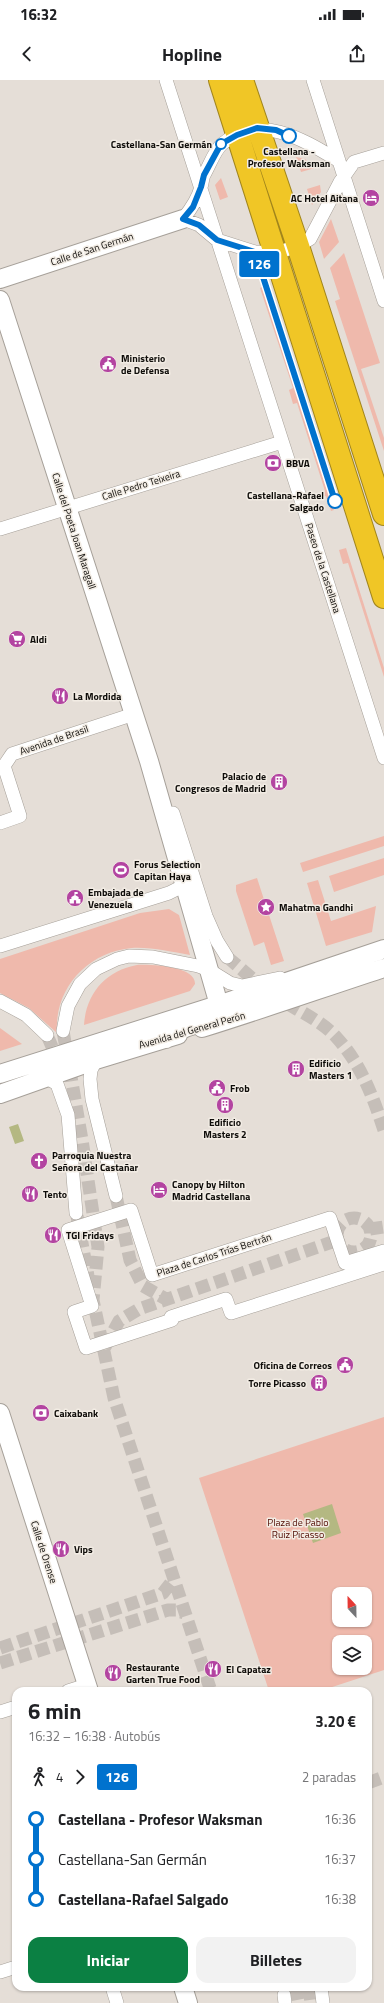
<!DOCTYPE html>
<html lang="es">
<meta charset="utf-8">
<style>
:root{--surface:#fff;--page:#f2f2f2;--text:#202124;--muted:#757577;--accent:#0b8043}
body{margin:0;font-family:"Titillium Web",sans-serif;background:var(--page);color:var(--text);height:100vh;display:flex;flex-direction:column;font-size:15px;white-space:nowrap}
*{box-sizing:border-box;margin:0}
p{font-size:13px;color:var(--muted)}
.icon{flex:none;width:22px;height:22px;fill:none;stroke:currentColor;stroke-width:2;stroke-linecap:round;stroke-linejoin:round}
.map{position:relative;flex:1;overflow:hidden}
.drawer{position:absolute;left:12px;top:1607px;width:360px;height:304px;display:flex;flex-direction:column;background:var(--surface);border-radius:12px;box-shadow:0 1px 3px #0004}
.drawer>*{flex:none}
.badge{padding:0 8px;border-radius:3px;font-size:14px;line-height:26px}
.needle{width:26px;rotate:338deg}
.tools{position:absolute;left:332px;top:1507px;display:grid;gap:8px}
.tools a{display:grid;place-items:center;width:40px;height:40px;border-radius:8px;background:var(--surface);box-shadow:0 1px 3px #0004;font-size:20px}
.map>.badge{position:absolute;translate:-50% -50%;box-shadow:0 0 0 2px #fff}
.legs{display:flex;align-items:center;gap:6px;height:44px;padding:0 16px;font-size:13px}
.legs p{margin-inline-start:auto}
.overview{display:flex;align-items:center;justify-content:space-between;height:68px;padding:0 16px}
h1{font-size:22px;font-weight:700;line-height:30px}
.cta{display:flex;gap:8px;margin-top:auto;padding:8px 16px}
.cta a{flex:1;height:46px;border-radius:12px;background:var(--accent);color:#fff;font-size:16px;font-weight:700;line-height:46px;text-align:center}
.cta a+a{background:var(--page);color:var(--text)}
ul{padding:0 16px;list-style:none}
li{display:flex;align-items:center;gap:14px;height:40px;font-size:15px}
li i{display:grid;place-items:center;width:6px;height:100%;margin:0 5px;background:currentColor}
li i::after{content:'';width:10px;height:10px;margin:-5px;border:3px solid;border-radius:50%;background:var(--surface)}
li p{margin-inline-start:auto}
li:first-child i{background:linear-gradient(#0000 50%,currentColor 0)}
li:last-child i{background:linear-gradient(currentColor 50%,#0000 0)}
.status{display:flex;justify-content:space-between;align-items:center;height:28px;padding:0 20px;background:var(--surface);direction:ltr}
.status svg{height:11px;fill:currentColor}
header{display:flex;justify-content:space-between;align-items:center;height:52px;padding:0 16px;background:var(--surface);font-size:18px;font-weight:700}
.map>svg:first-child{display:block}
</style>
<div class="status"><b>16:32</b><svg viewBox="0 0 49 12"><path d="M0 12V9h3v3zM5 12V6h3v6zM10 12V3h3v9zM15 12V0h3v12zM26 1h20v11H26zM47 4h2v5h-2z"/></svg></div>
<header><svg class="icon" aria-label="back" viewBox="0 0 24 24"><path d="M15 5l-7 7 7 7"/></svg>Hopline<svg class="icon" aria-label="share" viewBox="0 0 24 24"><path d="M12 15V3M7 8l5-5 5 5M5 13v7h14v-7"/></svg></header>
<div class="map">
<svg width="384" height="1923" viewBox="0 0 384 1923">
<rect width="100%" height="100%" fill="#e5ded7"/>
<path fill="#efb9ac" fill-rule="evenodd" d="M296,77L305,79L315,88L301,92Z
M221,98L228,117L220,120L215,105Z
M320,105L321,112L312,125L307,109Z
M331,139L339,162L324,179L319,162Z
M344,173L380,283L361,289L384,358V371L335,221L340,219L330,188Z
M262,207L334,430L331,431L326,416L322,417L321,413L325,411L297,323L293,324L289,310L293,308L260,208Z
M346,468L384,588V597L348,483L343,484L339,470Z
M384,756V766L303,792L300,783Z
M384,778V795L334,812L329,796Z
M257,798L284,881L271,885L264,862L254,866L236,811V805Z
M318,800L331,841L376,826L372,852L326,866L307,803Z
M169,829L179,835L190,875C171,872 152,867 132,868C87,872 54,909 57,953L29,928L0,913V879L140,833Z
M137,885C150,884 196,886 195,904L190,911L84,945C86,914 105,891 137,885Z
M0,948L22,964L0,971Z
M384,1337V1590L320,1611H269L199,1398ZM339,1514H365V1540H339ZM339,1562H365V1588H339Z"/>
<path fill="#b4b882" d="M18,1044L24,1061L15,1064L9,1047Z
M332,1424L341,1453L313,1463L303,1434Z"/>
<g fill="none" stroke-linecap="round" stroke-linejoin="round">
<path stroke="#c5beb8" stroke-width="13" stroke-dasharray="13 6" stroke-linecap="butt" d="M227,877C242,889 256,903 272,914C293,929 319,938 337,958C361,984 373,1017 384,1050
M63,951L82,1060L98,1167L93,1220L114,1318L211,1611
M47,955L59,983
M116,1116L130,1180L143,1206L166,1219
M77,1136L88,1196
M337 1155a17 17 0 1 1 34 0a17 17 0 1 1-34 0Z
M370,1149L384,1147
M105,1267L119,1241L139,1229L338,1160
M0,1568L163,1513L174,1499
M0,1583L168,1530H176L184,1533
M368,1703L384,1697
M296,1907L299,1923
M309,1907L311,1923"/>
<defs>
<path id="street" d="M166,0L384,678
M313,0L384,221
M339,81C304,60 260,32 222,64C215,70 210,84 205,93C202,97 203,102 201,107C198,119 191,129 183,139L199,145L217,160L255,172L276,173L298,166L310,159L340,102L354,82L384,73
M0,449L282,362
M173,733L206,836L217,861L227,877
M0,743L20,736L4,686L12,674L134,634
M0,866L169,813L183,806
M0,921L26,935L47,955
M63,951L68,926L80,904L96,889L117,879L129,876L153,877L198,886L209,890L230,903L242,906L280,898
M96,980L91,990L90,999L92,1019L116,1116
M47,998L57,1004L68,1035L76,1133
M384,1171L345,1183L330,1138L152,1195L131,1130L68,1150L92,1226L74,1232L86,1268L172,1240L171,1237L226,1219L231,1233L384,1184
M68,1611L87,1605
M0,1632L16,1627
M0,1892L16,1887
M112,1907L117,1923
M321,1907L323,1923
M284,1915L285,1923"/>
<path id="secondary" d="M0,199L183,139
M0,220L149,681L217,918C222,940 201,942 185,948C179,951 172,955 166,959
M202,948C263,929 323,908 384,888
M0,994L227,922L384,869
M0,1014L96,980L178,955
M0,1333L89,1611
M183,1907L188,1923"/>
<path id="highway" d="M220,0L384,517
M242,0L298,166L384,434"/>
</defs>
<use href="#street" stroke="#a6a099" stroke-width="14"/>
<use href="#secondary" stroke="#a6a099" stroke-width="20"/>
<use href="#highway" stroke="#a1851c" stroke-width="24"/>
<use href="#street" stroke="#fff" stroke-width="13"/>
<use href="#secondary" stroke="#fff" stroke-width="18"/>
<use href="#highway" stroke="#f0c626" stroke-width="22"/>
</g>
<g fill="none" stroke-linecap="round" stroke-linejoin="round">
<defs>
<path id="line-1" d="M289,56L276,50L257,48L237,55L221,64L204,95L201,107L193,127L183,139L199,145L217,160L255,172L335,421"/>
</defs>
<use href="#line-1" stroke="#fff" stroke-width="9"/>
<use href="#line-1" stroke="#0072ce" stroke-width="6"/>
</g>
<defs>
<symbol id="hotel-disc" viewBox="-11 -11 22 22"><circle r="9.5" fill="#b344a1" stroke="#f2ece4"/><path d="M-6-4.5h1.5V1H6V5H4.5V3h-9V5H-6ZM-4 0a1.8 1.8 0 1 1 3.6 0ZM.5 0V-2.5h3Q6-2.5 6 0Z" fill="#fff"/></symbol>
<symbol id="civic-disc" viewBox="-11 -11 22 22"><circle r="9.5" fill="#b344a1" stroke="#f2ece4"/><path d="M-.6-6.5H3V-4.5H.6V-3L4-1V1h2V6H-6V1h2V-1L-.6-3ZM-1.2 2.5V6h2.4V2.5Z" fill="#fff"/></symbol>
<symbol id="bank-disc" viewBox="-11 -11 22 22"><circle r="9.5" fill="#b344a1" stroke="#f2ece4"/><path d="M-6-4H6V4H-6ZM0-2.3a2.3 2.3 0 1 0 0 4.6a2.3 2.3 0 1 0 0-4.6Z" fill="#fff"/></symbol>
<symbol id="supermarket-disc" viewBox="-11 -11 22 22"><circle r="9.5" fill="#b344a1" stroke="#f2ece4"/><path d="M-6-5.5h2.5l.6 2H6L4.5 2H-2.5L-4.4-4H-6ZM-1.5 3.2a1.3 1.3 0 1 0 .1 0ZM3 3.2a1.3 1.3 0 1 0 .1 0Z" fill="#fff"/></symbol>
<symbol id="restaurant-disc" viewBox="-11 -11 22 22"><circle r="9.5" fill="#b344a1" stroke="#f2ece4"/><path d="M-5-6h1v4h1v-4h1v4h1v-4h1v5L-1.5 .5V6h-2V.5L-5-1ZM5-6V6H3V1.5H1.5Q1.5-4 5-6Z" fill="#fff"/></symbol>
<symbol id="building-disc" viewBox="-11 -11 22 22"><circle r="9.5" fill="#b344a1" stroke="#f2ece4"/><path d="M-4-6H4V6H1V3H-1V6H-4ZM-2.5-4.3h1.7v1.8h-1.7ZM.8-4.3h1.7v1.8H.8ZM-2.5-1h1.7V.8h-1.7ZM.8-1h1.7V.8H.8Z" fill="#fff"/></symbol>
<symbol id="stadium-disc" viewBox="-11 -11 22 22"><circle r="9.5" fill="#b344a1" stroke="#f2ece4"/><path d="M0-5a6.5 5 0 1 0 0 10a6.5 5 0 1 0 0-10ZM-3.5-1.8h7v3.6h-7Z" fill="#fff"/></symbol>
<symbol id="sight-disc" viewBox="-11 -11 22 22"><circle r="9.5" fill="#b344a1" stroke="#f2ece4"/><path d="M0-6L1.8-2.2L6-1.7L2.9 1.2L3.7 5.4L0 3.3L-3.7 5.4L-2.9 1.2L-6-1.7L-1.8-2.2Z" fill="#fff"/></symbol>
<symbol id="church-disc" viewBox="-11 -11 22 22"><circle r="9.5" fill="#b344a1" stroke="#f2ece4"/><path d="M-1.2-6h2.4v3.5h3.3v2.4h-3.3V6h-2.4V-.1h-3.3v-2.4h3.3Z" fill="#fff"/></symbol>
</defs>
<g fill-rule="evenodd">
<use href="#hotel-disc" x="361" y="108" width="20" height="20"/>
<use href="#civic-disc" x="98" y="274" width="20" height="20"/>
<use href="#bank-disc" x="263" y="373" width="20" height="20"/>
<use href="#supermarket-disc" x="7" y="549" width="20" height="20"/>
<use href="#restaurant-disc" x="50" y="606" width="20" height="20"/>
<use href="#building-disc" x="269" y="692" width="20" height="20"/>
<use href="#stadium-disc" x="111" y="780" width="20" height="20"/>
<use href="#civic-disc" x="65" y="808" width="20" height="20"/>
<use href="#sight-disc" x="256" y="817" width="20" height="20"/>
<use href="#building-disc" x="286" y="979" width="20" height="20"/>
<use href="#civic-disc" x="207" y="998" width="20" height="20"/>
<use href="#building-disc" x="215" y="1015" width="20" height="20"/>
<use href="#church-disc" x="29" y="1071" width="20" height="20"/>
<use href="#hotel-disc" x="149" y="1100" width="20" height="20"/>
<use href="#restaurant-disc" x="20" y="1104" width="20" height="20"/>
<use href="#restaurant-disc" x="43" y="1145" width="20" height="20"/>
<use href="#civic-disc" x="335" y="1275" width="20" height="20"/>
<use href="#building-disc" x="309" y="1293" width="20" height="20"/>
<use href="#bank-disc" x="31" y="1323" width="20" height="20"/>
<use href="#restaurant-disc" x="51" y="1459" width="20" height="20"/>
<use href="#restaurant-disc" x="203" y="1579" width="20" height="20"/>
<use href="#restaurant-disc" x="103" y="1583" width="20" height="20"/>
</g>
<g fill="#fff" stroke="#0072ce" stroke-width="2">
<circle cx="289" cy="56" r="7"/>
<circle cx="221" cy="64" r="5"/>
<circle cx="335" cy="421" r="7"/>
</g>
<g text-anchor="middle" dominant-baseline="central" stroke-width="3" stroke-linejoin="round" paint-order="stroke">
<g font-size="10" font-weight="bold" fill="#0e0c09" stroke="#f2ece4" text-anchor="end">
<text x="212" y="64">Castellana-San Germán</text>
<text x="289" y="71" text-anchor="middle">Castellana -<tspan x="289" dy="12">Profesor Waksman</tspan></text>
<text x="324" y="415">Castellana-Rafael<tspan x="324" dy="12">Salgado</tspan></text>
</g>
<g font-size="10" font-weight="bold" fill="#0e0c09" stroke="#f2ece4" text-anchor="start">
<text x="358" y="118" text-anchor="end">AC Hotel Aitana</text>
<text x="121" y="278">Ministerio<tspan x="121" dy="12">de Defensa</tspan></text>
<text x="286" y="383">BBVA</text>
<text x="30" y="559">Aldi</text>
<text x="73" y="616">La Mordida</text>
<text x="266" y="696" text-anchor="end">Palacio de<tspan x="266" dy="12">Congresos de Madrid</tspan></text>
<text x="134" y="784">Forus Selection<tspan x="134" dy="12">Capitan Haya</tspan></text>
<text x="88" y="812">Embajada de<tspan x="88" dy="12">Venezuela</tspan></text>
<text x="279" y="827">Mahatma Gandhi</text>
<text x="309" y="983">Edificio<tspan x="309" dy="12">Masters 1</tspan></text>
<text x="230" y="1008">Frob</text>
<text x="225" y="1042" text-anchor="middle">Edificio<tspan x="225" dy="12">Masters 2</tspan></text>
<text x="52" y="1075">Parroquia Nuestra<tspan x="52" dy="12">Señora del Castañar</tspan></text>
<text x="172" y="1104">Canopy by Hilton<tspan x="172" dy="12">Madrid Castellana</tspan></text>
<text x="43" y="1114">Tento</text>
<text x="66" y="1155">TGI Fridays</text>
<text x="332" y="1285" text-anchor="end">Oficina de Correos</text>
<text x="306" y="1303" text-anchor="end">Torre Picasso</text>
<text x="54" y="1333">Caixabank</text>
<text x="74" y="1469">Vips</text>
<text x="126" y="1587">Restaurante<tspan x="126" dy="12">Garten True Food</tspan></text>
<text x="226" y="1589">El Capataz</text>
</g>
<g font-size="10" fill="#0e0c09" stroke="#f2ece4">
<text transform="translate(92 169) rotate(-18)">Calle de San Germán</text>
<text transform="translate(141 405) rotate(-17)">Calle Pedro Teixeira</text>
<text transform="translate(74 451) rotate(72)">Calle del Poeta Joan Maragall</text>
<text transform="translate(323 488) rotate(72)">Paseo de la Castellana</text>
<text transform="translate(54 660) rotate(-19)">Avenida de Brasil</text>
<text transform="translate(192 950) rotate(-16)">Avenida del General Perón</text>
<text transform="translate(214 1175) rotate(-18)">Plaza de Carlos Trías Bertrán</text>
<text transform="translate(44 1472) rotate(72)">Calle de Orense</text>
</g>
<g font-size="10" fill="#500a00" stroke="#f2ece4">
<text x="298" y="1442">Plaza de Pablo<tspan x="298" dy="12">Ruiz Picasso</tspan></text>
</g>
</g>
</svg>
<div class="tools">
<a><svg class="needle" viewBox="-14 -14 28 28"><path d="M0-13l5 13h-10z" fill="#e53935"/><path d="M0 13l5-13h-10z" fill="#757577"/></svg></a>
<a><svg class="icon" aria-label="layers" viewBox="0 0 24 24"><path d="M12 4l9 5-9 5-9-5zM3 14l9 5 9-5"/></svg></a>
</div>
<b class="badge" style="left:259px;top:184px;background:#0072ce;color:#fff">126</b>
<section class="drawer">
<div class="overview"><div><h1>6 min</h1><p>16:32 – 16:38 · Autobús</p></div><b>3.20 €</b></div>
<div class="legs"><svg class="icon" aria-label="walk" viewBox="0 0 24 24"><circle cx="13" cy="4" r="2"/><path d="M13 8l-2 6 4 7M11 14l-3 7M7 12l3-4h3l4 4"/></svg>4<svg class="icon" aria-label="forward" viewBox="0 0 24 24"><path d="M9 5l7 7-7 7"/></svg><b class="badge" style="background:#0072ce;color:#fff">126</b><p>2 paradas</p></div>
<ul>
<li><i style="color:#0072ce"></i><b>Castellana - Profesor Waksman</b><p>16:36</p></li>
<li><i style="color:#0072ce"></i><span>Castellana-San Germán</span><p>16:37</p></li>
<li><i style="color:#0072ce"></i><b>Castellana-Rafael Salgado</b><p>16:38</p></li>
</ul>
<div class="cta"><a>Iniciar</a><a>Billetes</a></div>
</section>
</div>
